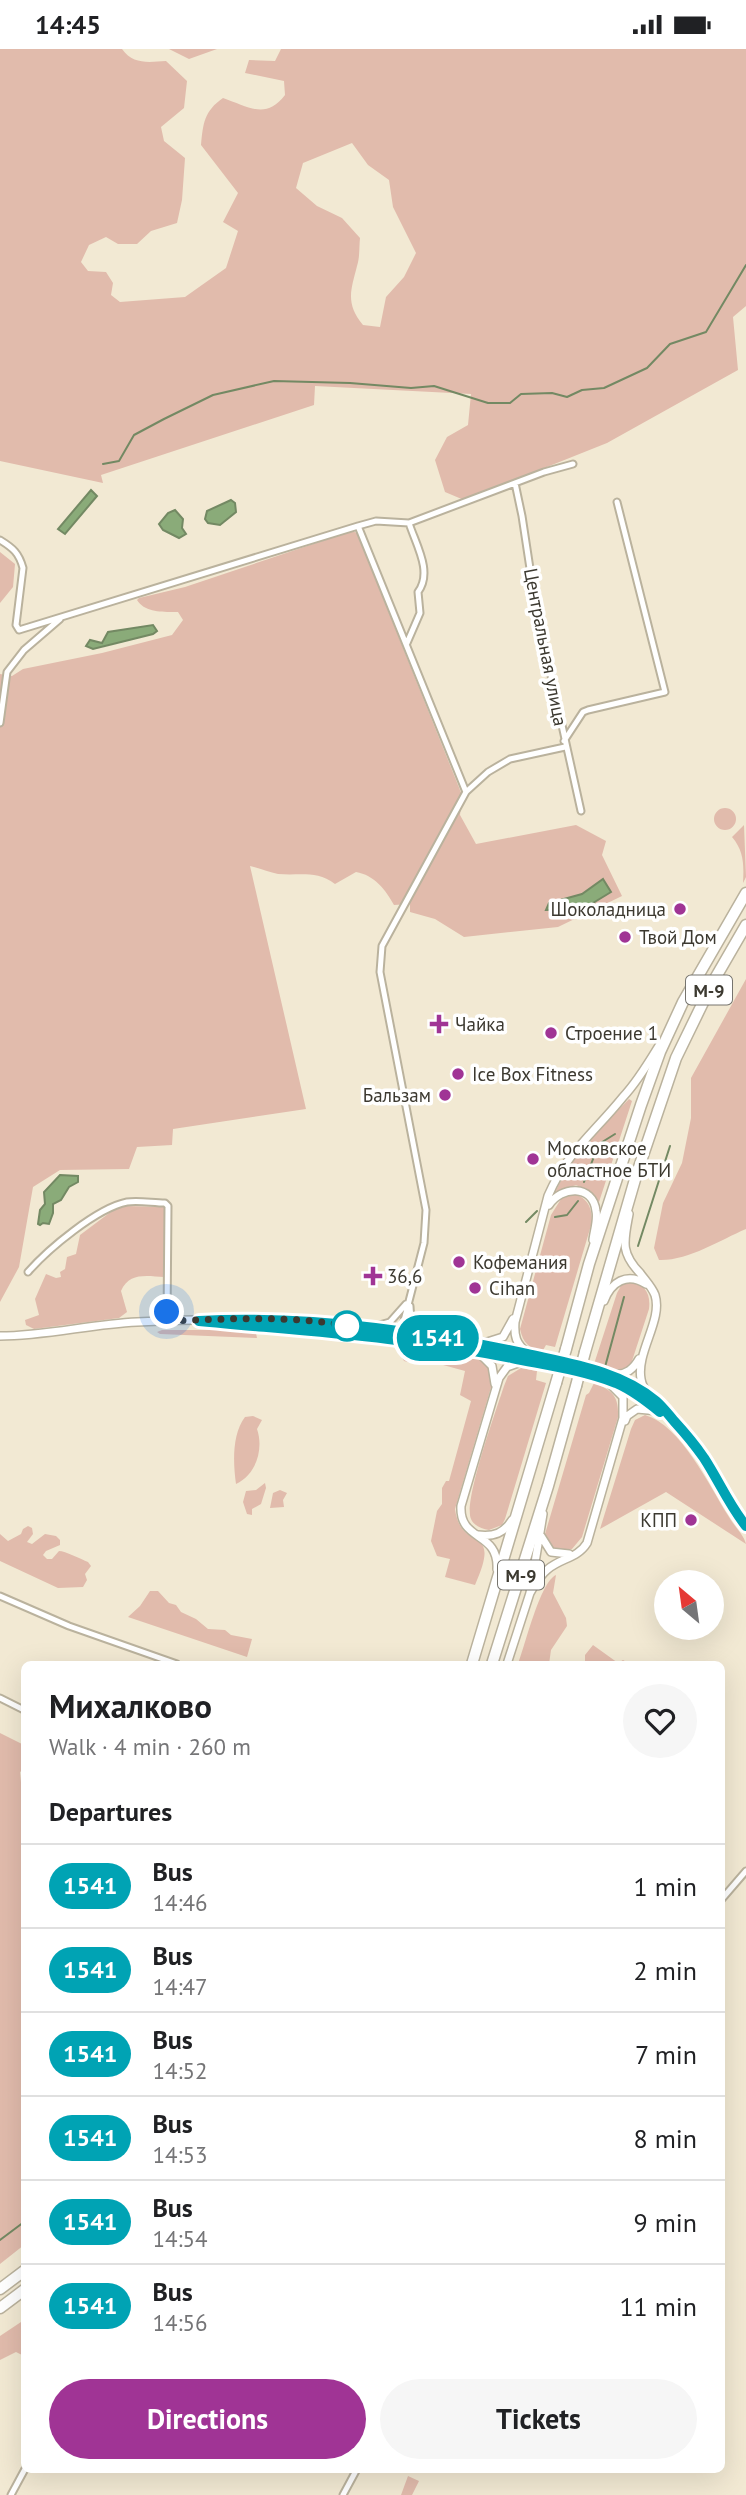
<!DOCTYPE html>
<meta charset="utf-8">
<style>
:root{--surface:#fff;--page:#f6f6f6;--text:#202124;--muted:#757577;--line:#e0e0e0;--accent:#a03495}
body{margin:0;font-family:"PT Sans",sans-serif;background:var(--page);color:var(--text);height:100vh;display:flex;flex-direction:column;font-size:26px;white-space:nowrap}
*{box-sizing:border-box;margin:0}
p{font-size:23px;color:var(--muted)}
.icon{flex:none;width:38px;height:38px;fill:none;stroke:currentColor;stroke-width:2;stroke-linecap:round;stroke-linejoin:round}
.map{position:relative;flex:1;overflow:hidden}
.drawer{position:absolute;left:21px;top:1612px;width:704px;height:812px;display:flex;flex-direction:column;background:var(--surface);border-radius:10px;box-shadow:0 7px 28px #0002}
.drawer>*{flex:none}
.badge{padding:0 14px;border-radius:23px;font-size:24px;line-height:46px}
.needle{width:46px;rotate:331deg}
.fabs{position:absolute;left:654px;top:1521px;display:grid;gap:14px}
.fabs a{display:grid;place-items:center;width:70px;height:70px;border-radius:50%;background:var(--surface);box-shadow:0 7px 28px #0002;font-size:35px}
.you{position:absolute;width:35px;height:35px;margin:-18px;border:5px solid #fff;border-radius:50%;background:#1a73e8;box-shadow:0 0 0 10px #1a73e833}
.map>.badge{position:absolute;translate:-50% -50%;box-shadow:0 0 0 4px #fff}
h2{padding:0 28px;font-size:26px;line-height:63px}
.round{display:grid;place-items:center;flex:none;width:74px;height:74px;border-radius:37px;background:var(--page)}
.summary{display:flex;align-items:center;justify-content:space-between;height:119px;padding:0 28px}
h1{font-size:33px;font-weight:800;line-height:52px}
.primary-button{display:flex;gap:14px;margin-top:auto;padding:14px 28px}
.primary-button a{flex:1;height:80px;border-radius:42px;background:var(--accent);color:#fff;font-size:28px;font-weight:800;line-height:80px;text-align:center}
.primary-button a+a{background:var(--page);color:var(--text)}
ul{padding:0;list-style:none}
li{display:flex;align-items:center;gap:21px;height:84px;padding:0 28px;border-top:2px solid var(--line)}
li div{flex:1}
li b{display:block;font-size:26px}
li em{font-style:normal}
li .badge{min-width:77px;font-weight:700;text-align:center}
.status{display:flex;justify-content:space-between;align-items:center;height:49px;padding:0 35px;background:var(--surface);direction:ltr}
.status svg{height:19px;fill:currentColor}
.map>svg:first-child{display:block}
</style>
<div class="status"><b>14:45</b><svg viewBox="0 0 49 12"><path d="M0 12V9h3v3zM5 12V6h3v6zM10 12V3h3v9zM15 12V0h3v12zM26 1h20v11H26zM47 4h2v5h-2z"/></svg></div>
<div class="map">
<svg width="746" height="2446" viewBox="0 0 746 2446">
<rect width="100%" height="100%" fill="#f2e9d3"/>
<path fill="#e1bbac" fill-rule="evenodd" d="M0,0H122C133,16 149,13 166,12L187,32L184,59L161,78L164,92L185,109L182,151L177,174L151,182L137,195H118L106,188L89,196L81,213L88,222L106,223L113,234L111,246L120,253L185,248L226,219L238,182L223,173L238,144L201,96C203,75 204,62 223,49C249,58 266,71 285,46L284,32L245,24L249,11L275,12L281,0H746V257L733,268L738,321L607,394L464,451L445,443L435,411L447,388L468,376L471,345L315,337L314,356L101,426L103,434L0,412ZM352,94L368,116L389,131L393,158L416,204L404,228L386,248L380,278L363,276C345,254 351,241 357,217C360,208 359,198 360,189L342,169L317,157L296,139L303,114Z
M169,0H217L189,10Z
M352,482L357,484L462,746L460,766L476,795L576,776L606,792L602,806L622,847L558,878L464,888L435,870L410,863V855L394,856C386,841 374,826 356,823L335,835C316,821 300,827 278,825C269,823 259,819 250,817L306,1060L173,1080L172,1096L137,1098L129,1120L60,1121L33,1138L19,1218L0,1253V625L12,627L23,620L102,604L172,586L183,571L178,563C164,563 145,564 137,551L139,549L185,538ZM589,841L611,843C587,854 576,867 549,854L582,845Z
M0,503L15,515L13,538L0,554Z
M714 770a11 11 0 1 1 22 0a11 11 0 1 1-22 0Z
M744,776L746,828L743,834C744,816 744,802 732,788Z
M746,930V1180C720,1191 688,1212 659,1211L654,1199L663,1154L682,1114L691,1069V1029Z
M629,1050L632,1052L599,1153L589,1142L576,1136L555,1143L575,1105Z
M574,1145C588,1149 592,1159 592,1173L555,1298L546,1296L542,1303C529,1299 523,1294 520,1280L551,1166L561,1150Z
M126,1157L164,1158L167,1162L164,1228C147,1227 129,1223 121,1242L127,1263L119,1269L34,1280L26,1276L25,1271L39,1266L35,1250L46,1225L56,1229L61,1228L60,1223L65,1220L67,1208L76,1205L80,1186L112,1162Z
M629,1233C645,1234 651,1245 649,1260L631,1315C619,1325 608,1320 594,1315L617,1244L622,1235Z
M162,1281H235L256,1284L257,1289L160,1285L157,1283Z
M412,1298C432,1298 474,1303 489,1316L492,1335L455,1460C461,1506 503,1473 475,1536L445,1528L450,1510L437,1507L431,1492L437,1462L442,1455V1439L446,1432H449L471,1352L460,1346L465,1322L414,1308L412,1314L404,1312L401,1306Z
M521,1319L537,1322L536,1331L546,1334L505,1470L502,1476L489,1481C482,1480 474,1477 471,1470C463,1453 497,1359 504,1337L508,1327Z
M594,1334C612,1341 619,1347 618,1368L582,1488L572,1500L558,1502L550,1496L545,1485L586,1346L589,1344Z
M645,1366C681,1376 710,1438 729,1468C734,1477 744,1486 746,1495L666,1443L600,1480L631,1380L635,1371Z
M253,1367L262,1371L257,1380C264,1400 256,1426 236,1435C233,1414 232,1385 245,1368Z
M265,1434L266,1439L261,1455L252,1460V1466L247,1465L243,1453L246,1442L256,1441Z
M280,1441L287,1444L283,1451L284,1458L270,1459L273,1444Z
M28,1477L32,1479L33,1485L27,1493L32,1495L45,1485L56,1487L60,1491V1496L46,1502L43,1506L47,1510H52L59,1502C65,1502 81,1510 88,1513L91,1517L85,1525L87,1531L83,1538L58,1539L0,1512V1485L8,1492L21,1485L23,1480Z
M556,1526L553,1544L566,1569L567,1577L551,1601L549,1615H518C525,1597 540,1533 556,1526Z
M150,1542H158L169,1554L176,1556L181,1563L196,1570L208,1580L225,1581L231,1586L252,1590L247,1608L128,1568L140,1557Z
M593,1596L618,1614L623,1611L630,1615H585V1606Z
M0,1684L24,1696V1720L20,1723L21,1733L24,1738V2196L0,2215Z
M24,2271V2307L16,2303L0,2311V2287Z
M408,2427L419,2432L412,2446H401Z"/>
<path fill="#8aab79" stroke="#738963" stroke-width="2" d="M91,441L97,447L65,485L58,480Z
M231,451L235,454L236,463L220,476L208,474L205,470L207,462Z
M175,461L183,470L182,479L186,485L179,489L163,481L159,475L168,464Z
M153,576L157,582L153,585L93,600L86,597L90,591L102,594L108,583Z
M603,830L611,843L583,860L546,861L549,854L582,845Z
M60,1126L78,1127V1133L69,1138L61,1151L53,1155V1164L49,1175L43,1174L40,1176L38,1175L40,1161L45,1155L44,1143Z"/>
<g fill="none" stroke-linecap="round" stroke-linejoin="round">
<path stroke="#738963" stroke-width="2" d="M103,415L119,412L134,386L164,370L213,346L274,332L350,334L411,339L434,337L488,354H510L521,345L552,344L567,348L582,341L604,339L647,319L670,295L706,283L746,216
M584,1133L599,1095L615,1085
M555,1168L567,1166L578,1152
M526,1173L537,1162
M638,1197L670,1097
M605,1318L624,1248
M0,2191L24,2173"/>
<defs>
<path id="street" d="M515,434L522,467L536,559L581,762
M0,491C13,499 19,504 23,519L16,576L19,581L358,477
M407,594L420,564L418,543C433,523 416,496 409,474
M0,674L7,623L24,601L60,570
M564,692L583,663L588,661L665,643L617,453
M466,743L358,477L376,472L409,474L544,423L573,415
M28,1223C48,1200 97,1159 127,1153C138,1151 153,1154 165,1154L168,1157L167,1272
M410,1257C410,1273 418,1278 431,1285
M372,1278L390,1273L406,1255
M399,1291L424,1194L426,1161L380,923L382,897L466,743L488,723L510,710L565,698
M0,1547L69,1577L177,1615
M0,1649L24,1661
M721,1851L746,1822
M11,2446L25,2420
M343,2446L357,2420"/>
<path id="secondary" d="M549,1156C561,1137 593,1135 596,1162C598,1171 594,1182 593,1191
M629,1165C624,1192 620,1203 640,1224C645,1231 652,1238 655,1246C663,1271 636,1303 641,1330C643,1345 661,1356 670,1367C681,1381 694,1394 704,1409C719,1431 729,1456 746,1477
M604,1252C611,1233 627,1223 646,1235
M224,1274C323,1284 420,1291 517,1310C550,1317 585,1322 616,1334C638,1343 655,1359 674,1372
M0,1287C46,1287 91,1275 137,1273C266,1266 395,1276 521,1304C570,1314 613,1322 655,1351
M484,1294L503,1288L513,1270
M527,1303C516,1295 514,1287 515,1273L548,1147C567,1103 594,1084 623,1048C638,1032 649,1013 660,995
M479,1304L492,1317L495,1335
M612,1325C625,1327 633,1321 639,1310
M625,1372L627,1367L637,1360L659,1362
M478,1486C494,1488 504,1484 512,1471
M541,1487L551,1503L569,1505
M497,1520C499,1482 459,1493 461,1457L499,1329L507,1318L521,1313
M530,1544C535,1535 540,1526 548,1520C561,1509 578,1509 587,1494L623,1369V1348L610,1335
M507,1615L530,1544L543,1465"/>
<path id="highway" d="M566,1300L589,1215L641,1056L660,1003L683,953L746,844
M585,1303L636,1127L676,1009L713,933L746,876
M472,1615L556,1334
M492,1615L548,1437L576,1337
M0,2240L24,2222
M0,2259L24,2241"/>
</defs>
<use href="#street" stroke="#bab29d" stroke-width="9"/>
<use href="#secondary" stroke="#bab29d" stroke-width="10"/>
<use href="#highway" stroke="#bab29d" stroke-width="13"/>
<use href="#street" stroke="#fff" stroke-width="5"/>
<use href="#secondary" stroke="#fff" stroke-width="7"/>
<use href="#highway" stroke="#fff" stroke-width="10"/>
<defs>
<path id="highway-bridge" d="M556,1334L566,1300
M576,1337L585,1303"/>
</defs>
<use href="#highway-bridge" stroke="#bab29d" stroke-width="13" stroke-linecap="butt"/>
<use href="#highway-bridge" stroke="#fff" stroke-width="10"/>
</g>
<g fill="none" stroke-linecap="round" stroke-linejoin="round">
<defs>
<path id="line" d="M660,1363C646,1352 632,1341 616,1334C583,1321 546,1316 512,1309C408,1288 304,1282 199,1272C309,1266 421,1282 527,1305C572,1315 620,1322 656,1352C663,1358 668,1365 674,1372C685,1384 695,1396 704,1409C719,1432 729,1456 746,1477"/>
</defs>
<use href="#line" stroke="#fff" stroke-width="16"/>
<use href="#line" stroke="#00a3b4" stroke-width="10"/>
<path stroke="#3c3930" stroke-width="7" stroke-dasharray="0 12.6" d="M167,1263V1272C226,1270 292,1266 347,1277"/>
</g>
<g fill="#a03495" stroke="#fff" stroke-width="2.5">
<circle cx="680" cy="860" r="7"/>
<circle cx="625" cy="888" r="7"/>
<path d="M435.5 964.5h7v7h7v7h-7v7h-7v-7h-7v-7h7z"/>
<circle cx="551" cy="984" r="7"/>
<circle cx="458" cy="1025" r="7"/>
<circle cx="445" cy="1046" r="7"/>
<circle cx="533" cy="1110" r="7"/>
<circle cx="459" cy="1213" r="7"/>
<path d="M369.5 1216.5h7v7h7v7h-7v7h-7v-7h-7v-7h7z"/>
<circle cx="475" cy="1239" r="7"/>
<circle cx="691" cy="1471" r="7"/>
</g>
<circle fill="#fff" stroke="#00a3b4" stroke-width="3.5" cx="347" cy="1277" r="14"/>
<g text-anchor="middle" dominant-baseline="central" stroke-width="7" stroke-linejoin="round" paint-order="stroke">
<g fill="#fff" stroke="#76746e" stroke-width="2">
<rect x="686" y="926.5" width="46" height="29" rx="5"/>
<rect x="498" y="1511.5" width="46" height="29" rx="5"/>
</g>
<g font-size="18" font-weight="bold" fill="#3c3930">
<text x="709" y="941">М-9</text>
<text x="521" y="1526">М-9</text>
</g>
<g font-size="19" fill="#3c3930" stroke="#fff">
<text transform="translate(546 598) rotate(79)">Центральная улица</text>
</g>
<g font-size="19" fill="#3c3930" stroke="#fff" text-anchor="start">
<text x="666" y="860" text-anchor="end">Шоколадница</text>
<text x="639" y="888">Твой Дом</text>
<text x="455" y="975">Чайка</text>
<text x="565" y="984">Строение 1</text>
<text x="472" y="1025">Ice Box Fitness</text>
<text x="431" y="1046" text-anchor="end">Бальзам</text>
<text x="547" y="1099">Московское<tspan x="547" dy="22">областное БТИ</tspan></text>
<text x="473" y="1213">Кофемания</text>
<text x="387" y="1227">36,6</text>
<text x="489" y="1239">Cihan</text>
<text x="677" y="1471" text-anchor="end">КПП</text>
</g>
</g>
</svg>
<div class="fabs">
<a><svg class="needle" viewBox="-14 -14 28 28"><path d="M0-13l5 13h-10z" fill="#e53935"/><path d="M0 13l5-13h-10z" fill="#757577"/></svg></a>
</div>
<div class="you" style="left:167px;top:1263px"></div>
<b class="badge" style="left:438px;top:1289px;background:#00a3b4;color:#fff">1541</b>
<section class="drawer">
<div class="summary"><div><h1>Михалково</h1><p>Walk · 4 min · 260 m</p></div><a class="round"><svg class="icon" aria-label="heart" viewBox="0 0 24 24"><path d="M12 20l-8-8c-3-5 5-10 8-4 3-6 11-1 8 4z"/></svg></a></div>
<h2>Departures</h2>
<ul>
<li><span class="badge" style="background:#00a3b4;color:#fff">1541</span><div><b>Bus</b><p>14:46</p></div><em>1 min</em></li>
<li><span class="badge" style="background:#00a3b4;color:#fff">1541</span><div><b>Bus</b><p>14:47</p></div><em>2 min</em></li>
<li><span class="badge" style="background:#00a3b4;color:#fff">1541</span><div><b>Bus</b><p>14:52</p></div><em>7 min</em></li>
<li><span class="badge" style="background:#00a3b4;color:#fff">1541</span><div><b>Bus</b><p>14:53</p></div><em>8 min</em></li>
<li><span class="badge" style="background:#00a3b4;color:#fff">1541</span><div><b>Bus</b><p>14:54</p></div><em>9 min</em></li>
<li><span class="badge" style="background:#00a3b4;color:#fff">1541</span><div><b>Bus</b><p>14:56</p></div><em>11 min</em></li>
</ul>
<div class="primary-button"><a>Directions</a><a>Tickets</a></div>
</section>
</div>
